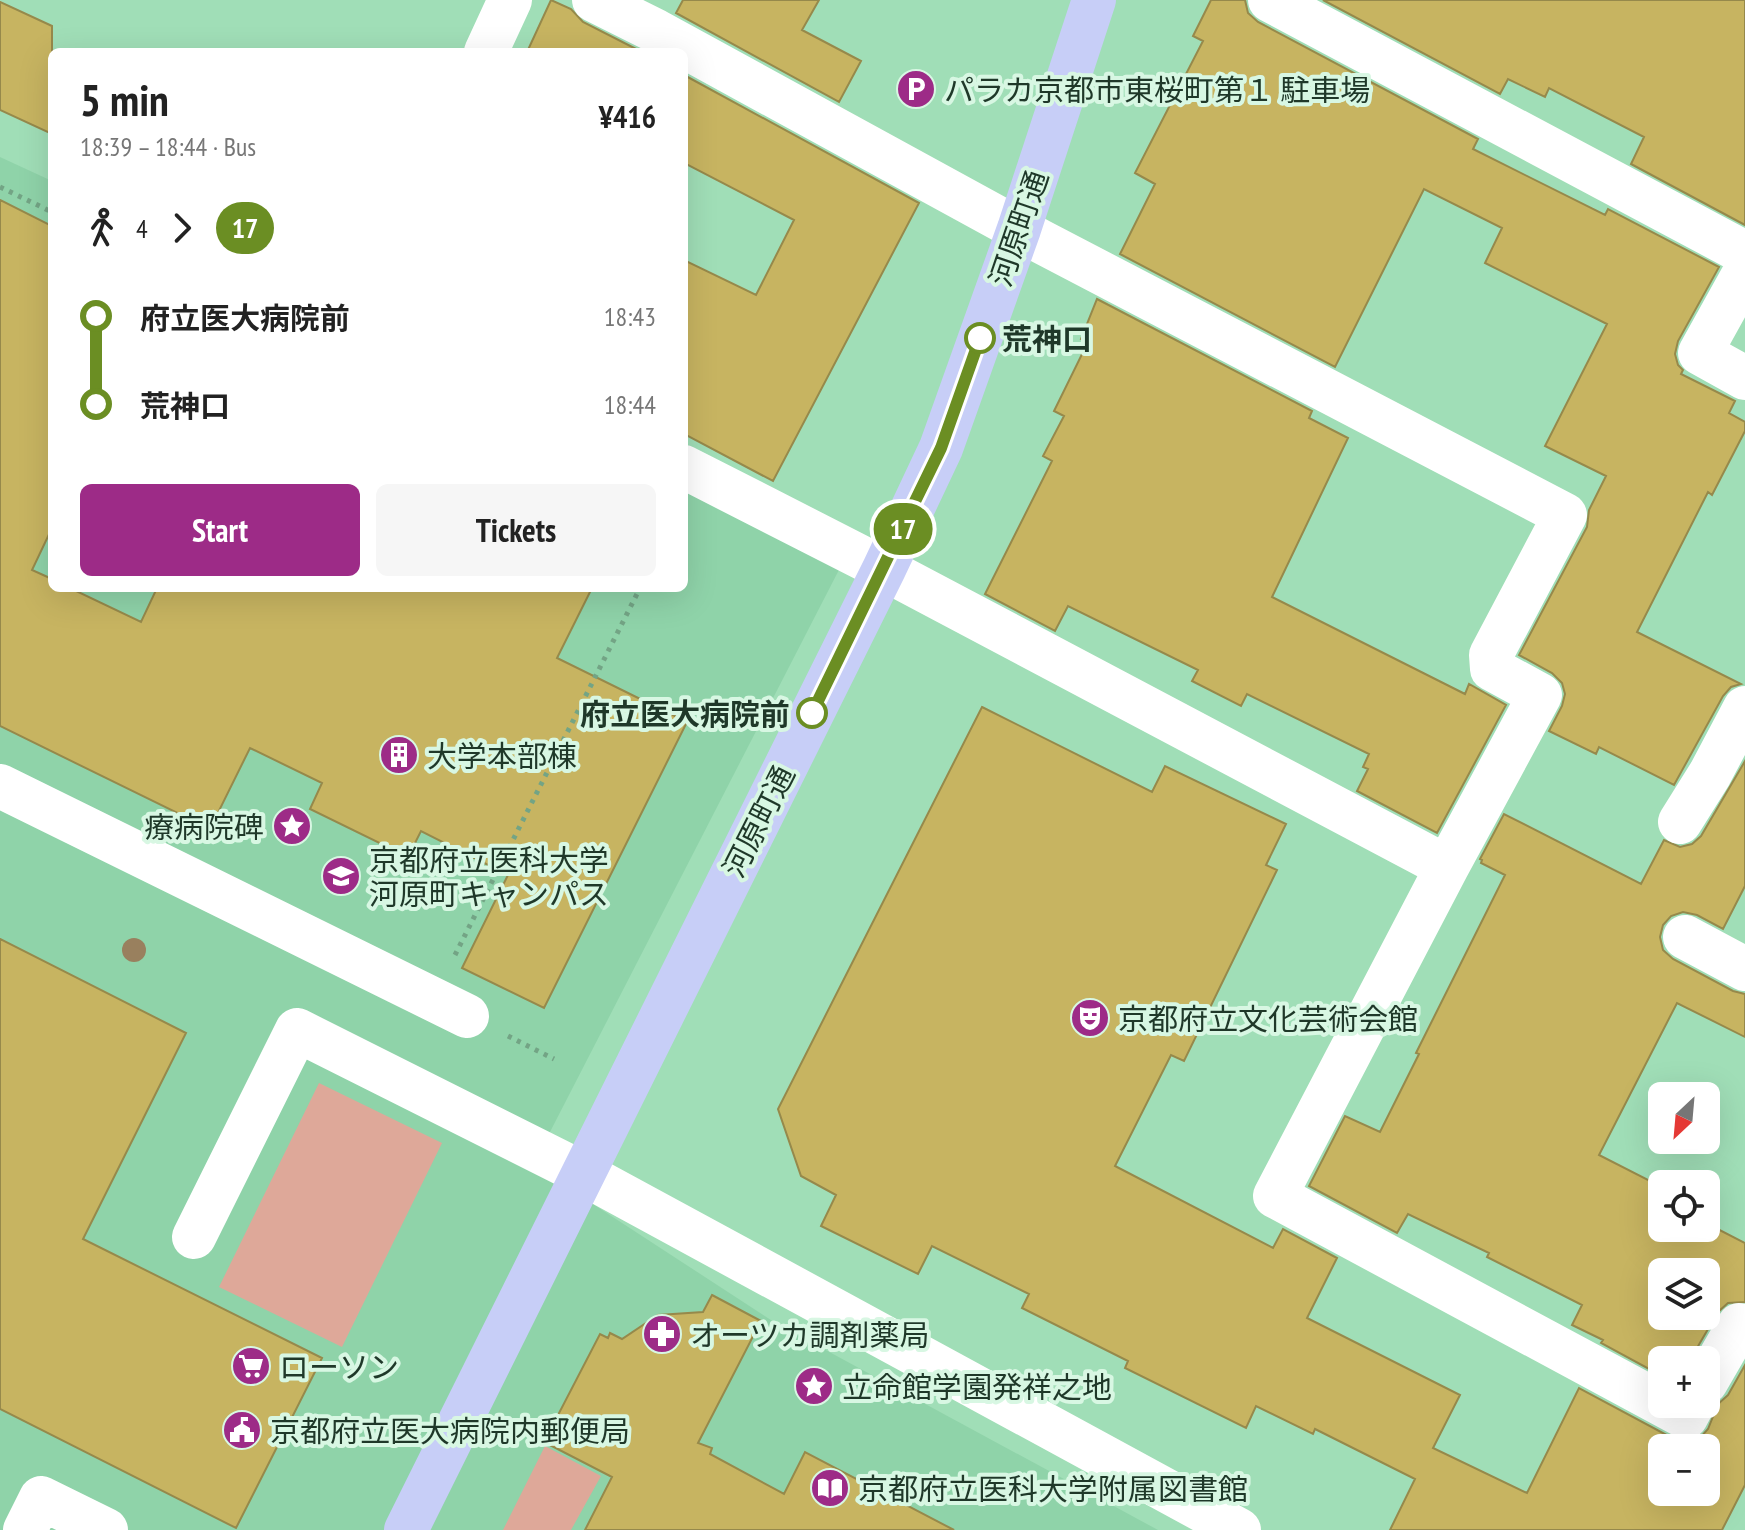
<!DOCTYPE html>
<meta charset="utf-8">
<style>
:root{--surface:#fff;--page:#f6f6f6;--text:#222;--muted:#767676;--accent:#9d2b87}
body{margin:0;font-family:"PT Sans Narrow","Noto Sans JP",sans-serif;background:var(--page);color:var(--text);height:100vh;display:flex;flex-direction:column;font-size:30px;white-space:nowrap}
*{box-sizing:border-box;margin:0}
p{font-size:26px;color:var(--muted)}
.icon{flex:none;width:44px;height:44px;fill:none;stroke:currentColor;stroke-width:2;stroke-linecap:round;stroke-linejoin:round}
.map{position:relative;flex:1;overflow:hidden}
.side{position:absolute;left:48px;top:48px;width:640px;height:544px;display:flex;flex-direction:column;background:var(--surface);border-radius:12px;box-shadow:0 8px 32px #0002}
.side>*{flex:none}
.badge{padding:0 16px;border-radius:26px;font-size:28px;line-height:52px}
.needle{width:52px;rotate:206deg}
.tools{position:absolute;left:1648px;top:1082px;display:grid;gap:16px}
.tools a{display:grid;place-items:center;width:72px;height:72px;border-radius:12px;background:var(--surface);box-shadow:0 8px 32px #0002;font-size:40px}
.map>.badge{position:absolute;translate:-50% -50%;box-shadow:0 0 0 4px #fff}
.legs{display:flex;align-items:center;gap:12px;height:88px;padding:0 32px;font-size:26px}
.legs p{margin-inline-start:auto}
.head{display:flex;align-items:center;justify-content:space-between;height:136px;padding:0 32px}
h1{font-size:44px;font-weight:700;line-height:60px}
.cta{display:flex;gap:16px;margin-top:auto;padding:16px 32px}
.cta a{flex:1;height:92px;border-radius:12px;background:var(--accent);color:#fff;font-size:32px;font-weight:700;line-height:92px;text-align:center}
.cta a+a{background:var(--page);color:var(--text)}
ul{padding:0 32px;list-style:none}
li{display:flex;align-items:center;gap:28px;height:88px;font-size:30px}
li i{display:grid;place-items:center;width:12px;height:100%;margin:0 10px;background:currentColor}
li i::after{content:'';width:20px;height:20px;margin:-10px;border:6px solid;border-radius:50%;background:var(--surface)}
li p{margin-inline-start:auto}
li:first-child i{background:linear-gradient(#0000 50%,currentColor 0)}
li:last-child i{background:linear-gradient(currentColor 50%,#0000 0)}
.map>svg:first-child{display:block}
</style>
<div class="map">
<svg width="1745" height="1530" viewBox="0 0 1745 1530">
<rect width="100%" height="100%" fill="#a0deb7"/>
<path fill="#8fd3a9" d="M0,157L52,181V588H684V484L842,564L533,1165L774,1322L1158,1530H0Z"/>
<path fill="#dea899" d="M319,1083L442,1143L342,1347L219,1287Z
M545,1446L601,1476L571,1530H503Z"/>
<path fill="#c7b461" stroke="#96894b" stroke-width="2" fill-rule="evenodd" d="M551,0L571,9L583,22L642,52H527Z
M683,0H819L802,30L861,61L839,102L676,13Z
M1211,0H1245L1248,13L1258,22L1478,139L1473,149L1605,215L1608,209L1719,267L1678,341L1675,354L1678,365L1683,370L1681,374L1735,401L1729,413L1745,422V431L1712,495L1708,492L1637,632L1741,684L1731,687L1723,696L1674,785L1599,747L1596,754L1549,731L1562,706L1565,694L1562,683L1552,673L1519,655L1587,527L1589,510L1606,476L1545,446L1607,324L1485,263L1502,228L1424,189L1335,367L1120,254L1155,184L1135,173L1203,41L1193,36Z
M1323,0H1745V225L1631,164L1644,137L1549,88L1545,97L1508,79L1500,94Z
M0,2L52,26V134L0,110Z
M684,75L919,203L773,481L684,434V260L756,295L794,220L684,163Z
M0,200L52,226V528L32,570L52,579V588H70L141,622L157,588H592L557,658L687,722L544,1008L462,968L508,875L421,831L408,857L310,809L322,783L250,748L210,829L0,726Z
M1097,299L1312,411L1309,418L1348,438L1272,597L1465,694L1469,684L1506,705L1437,833L1357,791L1368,769L1363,767L1369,754L1247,694L1241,706L1192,681L1198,670L1068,606L1055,631L985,594L1052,461L1043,456L1064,416L1054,411L1088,342L1081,339Z
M982,707L1152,792L1165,766L1286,824L1266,865L1277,870L1184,1061L1171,1055L1115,1166L1273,1248L1283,1229L1337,1258L1307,1318L1460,1395L1433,1448L1527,1493L1579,1388L1674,1439L1688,1442L1700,1438L1708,1429L1718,1404L1728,1395L1745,1365V1485L1722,1530H1390L1415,1479L1315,1429L1313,1434L1256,1406L1246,1428L1125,1368L1128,1361L1022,1308L1029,1294L932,1246L918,1274L821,1226L836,1195L801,1176L778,1109ZM1662,1448H1706V1492H1662Z
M1745,761V886L1723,929L1697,915L1683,912L1671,916L1663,925L1660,937L1663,950L1673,959L1733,991L1745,994V1037L1677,1003L1599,1155L1662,1187V1228H1706V1223L1745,1243V1302L1728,1303L1718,1312L1690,1360H1662V1376L1601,1343L1603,1340L1572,1325L1582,1305L1487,1257L1489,1253L1408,1214L1397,1233L1309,1186L1345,1116L1380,1132L1419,1054L1416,1053L1505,875L1481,863L1482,860L1480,859L1504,814L1641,884L1664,840L1680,847L1692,844L1701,836ZM1662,1272H1706V1316H1662Z
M0,939L186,1033L83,1239L322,1358L236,1528L0,1409Z
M712,1295L761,1321L698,1443L712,1448L710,1454L784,1494L805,1452L954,1530H585L612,1477L544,1442L600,1334L608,1338L610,1333L622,1339L658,1315L703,1312Z"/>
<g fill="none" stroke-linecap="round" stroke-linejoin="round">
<path stroke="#73a485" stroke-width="5" stroke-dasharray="4 6" stroke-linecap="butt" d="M0,187L52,212
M455,955L640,588
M508,1036L554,1059"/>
<path stroke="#fff" stroke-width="44" d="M594,0L656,31L1040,241L1565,515L1491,655L1492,669L1540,695L1447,867L1275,1196L1686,1417L1693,1404
M1270,0L1745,253
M486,52L510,0
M1745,272L1700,353L1745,378
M684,467L884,569L1447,867
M0,786L467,1016
M1680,822L1710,774L1745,708
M1685,937L1745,969
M194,1237L297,1030L582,1173L1239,1530
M1706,1382L1739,1325L1745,1329
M25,1530L41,1498L106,1530"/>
<path stroke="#c7cef7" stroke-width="44" d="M406,1530L884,569L941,448L1019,229L1094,0"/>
</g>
<circle fill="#99805e" cx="134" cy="950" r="12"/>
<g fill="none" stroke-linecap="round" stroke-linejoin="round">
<defs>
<path id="line-1" d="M812,713L941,448L980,338"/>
</defs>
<use href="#line-1" stroke="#fff" stroke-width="18"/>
<use href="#line-1" stroke="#6b8e23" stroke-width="12"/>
</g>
<defs>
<symbol id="parking-disc" viewBox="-11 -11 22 22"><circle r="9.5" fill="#9d2b87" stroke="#d8f7e3"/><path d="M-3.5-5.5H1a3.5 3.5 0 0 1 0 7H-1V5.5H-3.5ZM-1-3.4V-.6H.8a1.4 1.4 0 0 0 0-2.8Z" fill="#fff"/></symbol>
<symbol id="building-disc" viewBox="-11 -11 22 22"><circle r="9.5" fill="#9d2b87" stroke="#d8f7e3"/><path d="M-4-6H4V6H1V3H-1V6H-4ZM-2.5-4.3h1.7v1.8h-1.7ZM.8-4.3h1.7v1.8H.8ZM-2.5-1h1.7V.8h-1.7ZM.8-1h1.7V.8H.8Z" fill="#fff"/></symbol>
<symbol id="sight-disc" viewBox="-11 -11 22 22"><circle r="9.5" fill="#9d2b87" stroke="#d8f7e3"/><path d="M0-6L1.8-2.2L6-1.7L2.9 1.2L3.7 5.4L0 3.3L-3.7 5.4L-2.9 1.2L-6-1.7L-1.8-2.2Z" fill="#fff"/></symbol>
<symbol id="university-disc" viewBox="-11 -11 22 22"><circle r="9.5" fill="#9d2b87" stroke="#d8f7e3"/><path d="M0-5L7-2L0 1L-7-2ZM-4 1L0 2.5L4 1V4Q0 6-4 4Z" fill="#fff"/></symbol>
<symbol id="theatre-disc" viewBox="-11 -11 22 22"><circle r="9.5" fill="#9d2b87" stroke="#d8f7e3"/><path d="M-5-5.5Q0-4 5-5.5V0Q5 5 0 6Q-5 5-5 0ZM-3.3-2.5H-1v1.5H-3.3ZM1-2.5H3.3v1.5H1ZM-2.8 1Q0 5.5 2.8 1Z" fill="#fff"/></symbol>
<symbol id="pharmacy-disc" viewBox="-11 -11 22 22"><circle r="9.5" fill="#9d2b87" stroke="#d8f7e3"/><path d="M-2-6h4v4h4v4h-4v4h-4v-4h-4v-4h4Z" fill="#fff"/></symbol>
<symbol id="supermarket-disc" viewBox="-11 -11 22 22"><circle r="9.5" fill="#9d2b87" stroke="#d8f7e3"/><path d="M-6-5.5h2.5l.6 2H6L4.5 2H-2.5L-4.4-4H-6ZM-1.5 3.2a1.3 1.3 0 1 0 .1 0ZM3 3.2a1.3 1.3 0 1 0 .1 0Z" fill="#fff"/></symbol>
<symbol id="civic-disc" viewBox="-11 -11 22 22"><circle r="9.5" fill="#9d2b87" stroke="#d8f7e3"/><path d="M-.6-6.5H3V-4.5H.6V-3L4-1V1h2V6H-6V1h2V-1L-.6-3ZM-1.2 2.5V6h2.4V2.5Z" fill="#fff"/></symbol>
<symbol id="library-disc" viewBox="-11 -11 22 22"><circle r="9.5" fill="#9d2b87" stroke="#d8f7e3"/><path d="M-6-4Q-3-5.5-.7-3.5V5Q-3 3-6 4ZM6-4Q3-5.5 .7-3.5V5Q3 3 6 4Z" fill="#fff"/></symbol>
</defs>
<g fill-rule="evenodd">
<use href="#parking-disc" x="894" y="67" width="44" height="44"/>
<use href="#building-disc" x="377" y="733" width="44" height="44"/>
<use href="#sight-disc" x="270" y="804" width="44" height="44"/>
<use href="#university-disc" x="319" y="854" width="44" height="44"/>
<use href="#theatre-disc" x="1068" y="996" width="44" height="44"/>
<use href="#pharmacy-disc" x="640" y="1312" width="44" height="44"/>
<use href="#supermarket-disc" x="229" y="1344" width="44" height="44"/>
<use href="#sight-disc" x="792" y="1364" width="44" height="44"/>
<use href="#civic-disc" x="220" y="1408" width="44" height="44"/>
<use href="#library-disc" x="808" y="1466" width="44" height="44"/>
</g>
<g fill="#fff" stroke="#6b8e23" stroke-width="4">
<circle cx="980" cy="338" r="14"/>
<circle cx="812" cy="713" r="14"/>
</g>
<g text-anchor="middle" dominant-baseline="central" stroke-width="8" stroke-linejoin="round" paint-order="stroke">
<g font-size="30" fill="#1f3829" stroke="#d8f7e3" text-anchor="start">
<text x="944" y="89">パラカ京都市東桜町第１ 駐車場</text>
<text x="427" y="755">大学本部棟</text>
<text x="264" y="826" text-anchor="end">療病院碑</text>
<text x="369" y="859">京都府立医科大学<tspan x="369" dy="34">河原町キャンパス</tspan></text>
<text x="1118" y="1018">京都府立文化芸術会館</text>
<text x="690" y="1334">オーツカ調剤薬局</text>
<text x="279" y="1366">ローソン</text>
<text x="842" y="1386">立命館学園発祥之地</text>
<text x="270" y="1430">京都府立医大病院内郵便局</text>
<text x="858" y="1488">京都府立医科大学附属図書館</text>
</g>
<g font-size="30" fill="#1f3829" stroke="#d8f7e3">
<text transform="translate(1018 228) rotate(-71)">河原町通</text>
<text transform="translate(758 821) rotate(-63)">河原町通</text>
</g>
<g font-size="30" font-weight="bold" fill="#1f3829" stroke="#d8f7e3" text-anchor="start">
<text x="1002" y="338">荒神口</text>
<text x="790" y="713" text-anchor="end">府立医大病院前</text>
</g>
</g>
</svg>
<div class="tools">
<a><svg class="needle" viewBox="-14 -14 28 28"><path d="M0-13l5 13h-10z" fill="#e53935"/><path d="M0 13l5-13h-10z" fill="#767676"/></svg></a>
<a><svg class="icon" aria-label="locate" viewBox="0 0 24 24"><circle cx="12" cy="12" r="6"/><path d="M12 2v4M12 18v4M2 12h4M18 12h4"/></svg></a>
<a><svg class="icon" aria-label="layers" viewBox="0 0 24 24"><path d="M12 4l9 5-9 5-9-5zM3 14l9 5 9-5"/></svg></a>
<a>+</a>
<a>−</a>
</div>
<b class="badge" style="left:903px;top:529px;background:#6b8e23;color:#fff">17</b>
<section class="side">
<div class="head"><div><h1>5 min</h1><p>18:39 – 18:44 · Bus</p></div><b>¥416</b></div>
<div class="legs"><svg class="icon" aria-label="walk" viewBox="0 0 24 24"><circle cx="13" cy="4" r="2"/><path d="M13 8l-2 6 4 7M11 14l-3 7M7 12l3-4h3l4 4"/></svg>4<svg class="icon" aria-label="forward" viewBox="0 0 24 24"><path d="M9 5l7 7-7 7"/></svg><b class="badge" style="background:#6b8e23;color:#fff">17</b></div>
<ul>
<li><i style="color:#6b8e23"></i><b>府立医大病院前</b><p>18:43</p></li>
<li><i style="color:#6b8e23"></i><b>荒神口</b><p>18:44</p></li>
</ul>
<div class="cta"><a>Start</a><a>Tickets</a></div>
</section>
</div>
